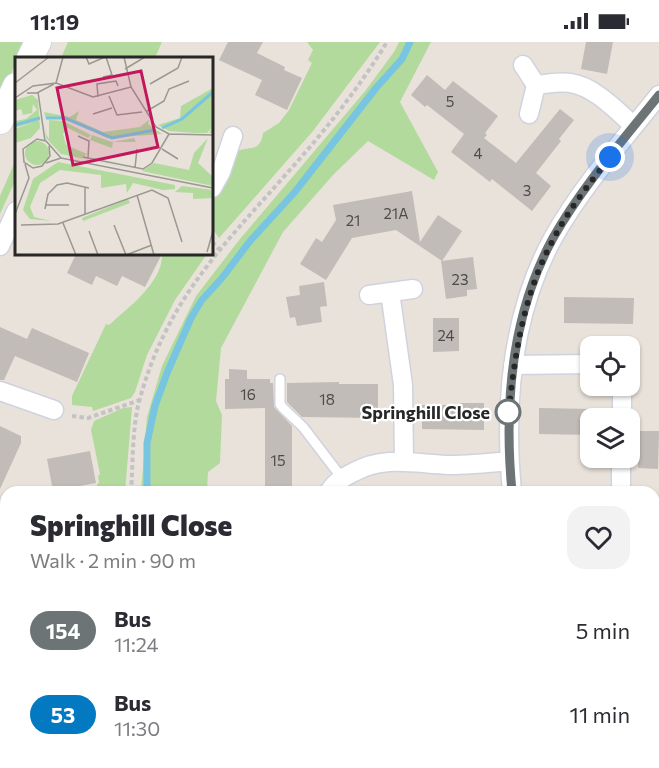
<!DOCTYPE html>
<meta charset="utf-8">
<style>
:root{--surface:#fff;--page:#f2f2f3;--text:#2b2b33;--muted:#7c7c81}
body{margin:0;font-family:Commissioner,sans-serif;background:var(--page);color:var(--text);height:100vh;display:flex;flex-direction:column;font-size:22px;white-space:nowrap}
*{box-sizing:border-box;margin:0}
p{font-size:20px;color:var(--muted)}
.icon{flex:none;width:33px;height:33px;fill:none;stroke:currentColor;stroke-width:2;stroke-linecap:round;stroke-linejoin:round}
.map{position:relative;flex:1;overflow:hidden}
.sheet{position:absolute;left:0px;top:444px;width:660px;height:282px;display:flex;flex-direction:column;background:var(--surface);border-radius:18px 18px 0 0;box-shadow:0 2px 4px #0004}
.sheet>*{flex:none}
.badge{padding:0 12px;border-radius:20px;font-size:21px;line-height:39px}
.controls{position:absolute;left:580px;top:294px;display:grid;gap:12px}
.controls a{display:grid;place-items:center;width:60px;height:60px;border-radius:12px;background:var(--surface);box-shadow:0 2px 4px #0004;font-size:30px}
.you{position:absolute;width:30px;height:30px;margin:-15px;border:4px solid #fff;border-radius:50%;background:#1a73e8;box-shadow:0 0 0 9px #1a73e833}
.map>.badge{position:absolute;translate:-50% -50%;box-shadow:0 0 0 3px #fff}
.round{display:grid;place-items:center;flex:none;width:63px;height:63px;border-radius:18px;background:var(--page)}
.summary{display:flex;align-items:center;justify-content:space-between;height:102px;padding:0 30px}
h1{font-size:28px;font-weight:800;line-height:45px}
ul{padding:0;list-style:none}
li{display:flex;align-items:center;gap:18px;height:84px;padding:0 30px}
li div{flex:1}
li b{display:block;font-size:22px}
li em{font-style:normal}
li .badge{min-width:66px;font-weight:700;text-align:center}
.status{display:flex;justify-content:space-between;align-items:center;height:42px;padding:0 30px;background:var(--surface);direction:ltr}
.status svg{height:16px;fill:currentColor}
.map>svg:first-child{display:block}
</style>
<div class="status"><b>11:19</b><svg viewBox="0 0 49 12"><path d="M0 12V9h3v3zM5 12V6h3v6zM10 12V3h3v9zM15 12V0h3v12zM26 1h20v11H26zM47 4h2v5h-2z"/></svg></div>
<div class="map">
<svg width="659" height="726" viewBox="0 0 659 726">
<rect width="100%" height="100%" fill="#e9e2da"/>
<path fill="#b1da9c" d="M0,0H25L0,57Z
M68,0H162L155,16H61Z
M307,0H380L313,89L219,196L212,186V159L218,151L236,110C248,103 260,112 263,91L279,81L289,68L312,21L308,18L313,8Z
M399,0H431L400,60L438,130L434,138L368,99L333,133L283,190L221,306L216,359L222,373L220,421L208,430L207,450H141L147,375L162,324L196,254L240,197L366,48L394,10Z
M16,117V137L0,172V154Z
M162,212H207L175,258L147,313L135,350L131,356L93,369L92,365L72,363V354L106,282L109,283C129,265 163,240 162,212Z
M132,365L125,450H98L97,442L99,441L98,434L100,432L91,388L94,379L123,366Z
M124,720H182L178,726H121Z"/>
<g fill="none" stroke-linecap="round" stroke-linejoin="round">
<path stroke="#77c5e1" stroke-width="7" d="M147,450V401L155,364L167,331L191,276L201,259L222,236L250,199L294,151L376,46L402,17L410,0
M143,720L144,726"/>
</g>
<path fill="#c1bcb7" d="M228,0H263L257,11L285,25L284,28L302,36L287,68L255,53L262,38L219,18Z
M586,0H613L607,32L581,27Z
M427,33L445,48L453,39L498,74L485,91L487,93L484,96L516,121L560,67L574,78L559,97L561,99L536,131L551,144L532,169L492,137L490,140L451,110L464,92L427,63L425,65L411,53Z
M412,149L420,200L438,173L462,189L442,219L396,188L352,196L326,238L300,222L316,196L322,200L336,178L333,163Z
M76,212H162L145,245L122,234L117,244L96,234L92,243L67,231Z
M473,215L477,247L467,248V254L446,257L441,219Z
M324,240L327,264L320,265L322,280L297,284L295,275L290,276L286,255L300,253L299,244Z
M564,255L634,256L633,282L564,281Z
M433,276H459V309L433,310Z
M0,285L27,297L32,286L89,311L77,340L15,314L4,338H0Z
M229,327L247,328V337H270V341H273L274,365L292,384V450H265V366L225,367V337H229Z
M339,340V342H378V376L302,375L287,360V341Z
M460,361H484V388L422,387V363H460Z
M539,366L591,367V393L539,392Z
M0,384L21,394V401L0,447Z
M640,389H659L658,427L638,426Z
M90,409L96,441L53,449L47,417Z"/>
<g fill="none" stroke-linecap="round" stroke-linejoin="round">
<defs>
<path id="lane" d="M280,337V362L283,366L303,385L342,436"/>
<path id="street" d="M523,23L536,43C547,42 560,39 570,41C594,44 617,69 634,84
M529,72L536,43
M212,146L221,130L233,94
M0,204L16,169
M390,250L403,343L404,419
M369,253L413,247
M513,323L591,322
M622,344V376
M0,349L54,368
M329,450C335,440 344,435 354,430C385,413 416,422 449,423C469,423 489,421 509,419
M512,450C504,365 511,273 553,196C581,146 623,98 659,53
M621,450V416
M0,545L6,546
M654,596L659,595
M322,720L324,726
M230,726L251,720"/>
<path id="secondary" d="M30,16L38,0
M0,79L16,44"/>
</defs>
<use href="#lane" stroke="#d0d3df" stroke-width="12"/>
<use href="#street" stroke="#d0d3df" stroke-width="21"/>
<use href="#secondary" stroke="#d0d3df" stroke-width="28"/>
<path stroke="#c3c3c3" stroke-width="4" stroke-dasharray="4.5 3" stroke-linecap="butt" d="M212,200L219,207
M72,374L88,376L140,358
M131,450C133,422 132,392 138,364C164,261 221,206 288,130C324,90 359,46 387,0
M109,726L111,720"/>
<use href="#lane" stroke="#fff" stroke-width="9"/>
<use href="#street" stroke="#fff" stroke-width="18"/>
<use href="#secondary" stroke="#fff" stroke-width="26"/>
</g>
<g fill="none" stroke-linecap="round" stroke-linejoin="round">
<defs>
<path id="line" d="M512,450C504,365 511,273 553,196C581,146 623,98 659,53"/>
</defs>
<use href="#line" stroke="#fff" stroke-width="14"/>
<use href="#line" stroke="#6c7476" stroke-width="9"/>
<path stroke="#272727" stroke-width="6" stroke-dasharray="0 10.8" d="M508,370V374C515,313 523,253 553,198C568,168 590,141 610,115"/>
</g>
<circle fill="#fff" stroke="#6c7476" stroke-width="3" cx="508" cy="370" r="12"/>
<g text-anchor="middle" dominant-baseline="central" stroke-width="4.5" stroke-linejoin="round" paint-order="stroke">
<g font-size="15" fill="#4e4c4b">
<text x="450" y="59">5</text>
<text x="478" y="111">4</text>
<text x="527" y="148">3</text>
<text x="396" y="171">21A</text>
<text x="353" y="178">21</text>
<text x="460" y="237">23</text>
<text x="446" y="293">24</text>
<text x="248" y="352">16</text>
<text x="327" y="357">18</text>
<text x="278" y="418">15</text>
</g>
<g font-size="18" font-weight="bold" fill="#272727" stroke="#fff" text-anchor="end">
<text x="490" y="370">Springhill Close</text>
</g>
</g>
<g transform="translate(15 15)">
<rect width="198" height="198" fill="#e9e2da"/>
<path d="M198,31V76H194L197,70L192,76H180L154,74L143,68L165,61L166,49ZM17,38L23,43L25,71L16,81L0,86V72L19,65L0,71V64L11,62L22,53L18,47L17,56L8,58L6,52L0,54V43ZM64,54L61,63L88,75L125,70L134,63L133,67L147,77L92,81L50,62H31L29,55L55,60ZM34,63L48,64L76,78L73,81L53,71L48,77L51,88L72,97L67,101L127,114L139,106L174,113L179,96L193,81L183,106L198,120V129L46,97L31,81L29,65L31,77L34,82ZM77,78L97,85L119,81L121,85H98L97,91L75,83ZM10 96a12 12 0 1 1 24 0a12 12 0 1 1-24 0ZM43,105L160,128V132L148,133L118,126L112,136L111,127L86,131V118L45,113L25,126L15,150L19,160L36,164L15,162L8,153L18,122ZM167,129L198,133V141L178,142V136L160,135ZM113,142L115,146L68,164L67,161Z" fill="#b1da9c"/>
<path fill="none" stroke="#77c5e1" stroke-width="3" d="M31,61H50L97,81L140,73M0,68L25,61M147,71L167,62L198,35"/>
<path fill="none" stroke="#9b9792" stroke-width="1.5" d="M71,0L74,7L90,0M109,0L116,30L141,70L154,77L198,78M110,12L130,0M88,20L97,18L91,0M0,26L34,0M41,26L78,40L116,30M41,26L48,0M135,27L163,11L167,0M23,35L30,84M12,36H22L39,27M94,39L102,58L127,55M83,40L82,27L101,24L103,29M0,41L18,29L41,26M132,54L149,44L154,32L174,24M78,57L97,51M63,79L74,84L73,101M34,89L35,99L27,109L18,111L9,105L8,92L22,82L31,84L46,101M147,92L163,102M68,100L128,112L137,106L154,77M31,106L46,101L198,131M120,111L122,92M70,131V157M122,138L139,198M30,148H54M30,152L33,137L42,128L52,126L74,131M0,157L14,121L10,107M48,166L61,198M6,168L43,167L137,133L153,141L167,185M99,168L111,198M74,174L83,198M192,195L198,174M111,198L137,188"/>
<path fill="#c2185b" fill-opacity="0.15" stroke="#c2185b" stroke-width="3" d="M126,14L143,90L58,108L42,31Z"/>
<rect width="198" height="198" fill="none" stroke="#272727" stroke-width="3"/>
</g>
</svg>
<div class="controls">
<a><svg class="icon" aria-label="locate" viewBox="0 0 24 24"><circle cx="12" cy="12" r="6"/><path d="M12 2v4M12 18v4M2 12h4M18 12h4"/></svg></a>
<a><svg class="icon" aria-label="layers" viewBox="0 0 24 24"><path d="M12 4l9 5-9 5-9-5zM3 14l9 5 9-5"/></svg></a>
</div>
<div class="you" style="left:610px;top:115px"></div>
<section class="sheet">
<div class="summary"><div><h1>Springhill Close</h1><p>Walk · 2 min · 90 m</p></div><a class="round"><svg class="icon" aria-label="heart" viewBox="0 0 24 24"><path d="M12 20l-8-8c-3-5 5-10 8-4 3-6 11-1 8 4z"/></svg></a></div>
<ul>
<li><span class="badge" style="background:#6c7476;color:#fff">154</span><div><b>Bus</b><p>11:24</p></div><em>5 min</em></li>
<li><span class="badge" style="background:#0279c1;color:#fff">53</span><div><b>Bus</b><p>11:30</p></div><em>11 min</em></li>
</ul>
</section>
</div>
